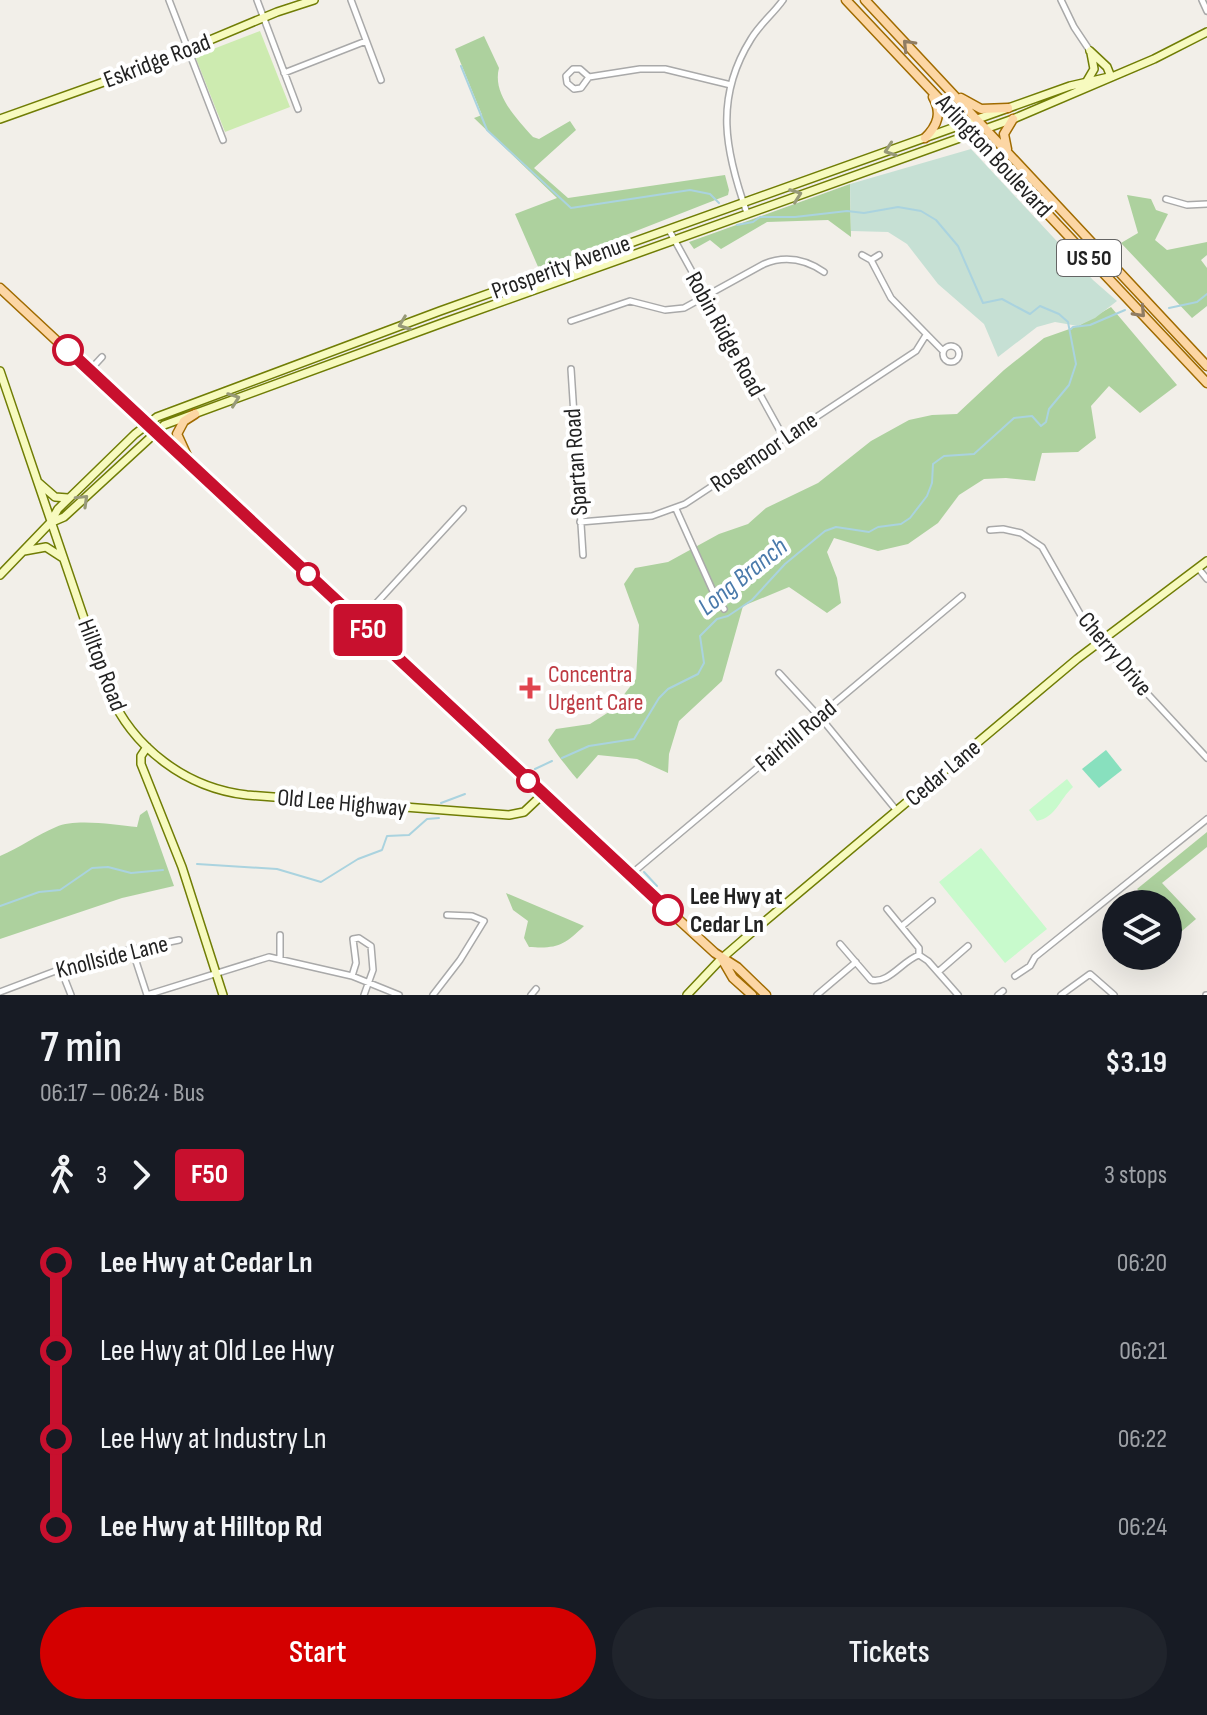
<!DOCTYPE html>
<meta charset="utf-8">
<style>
:root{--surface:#171b24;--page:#20242c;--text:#f1f3f6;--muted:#9ea1a6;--accent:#d40000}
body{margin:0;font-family:"Sofia Sans Condensed",sans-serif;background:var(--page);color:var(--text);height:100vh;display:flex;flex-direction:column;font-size:30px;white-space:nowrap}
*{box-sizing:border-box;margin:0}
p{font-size:26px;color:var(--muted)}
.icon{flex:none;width:44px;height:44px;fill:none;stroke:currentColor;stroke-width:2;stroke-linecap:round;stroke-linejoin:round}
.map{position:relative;height:995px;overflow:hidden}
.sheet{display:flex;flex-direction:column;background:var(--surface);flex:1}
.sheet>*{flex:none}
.badge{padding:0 16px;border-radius:6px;font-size:28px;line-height:52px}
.controls{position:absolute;left:1102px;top:890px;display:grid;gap:16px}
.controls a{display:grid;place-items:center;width:80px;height:80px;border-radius:50%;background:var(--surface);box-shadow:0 8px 32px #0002;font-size:40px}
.map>.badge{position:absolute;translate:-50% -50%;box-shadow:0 0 0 4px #fff}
.legs{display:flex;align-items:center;gap:12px;height:88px;padding:0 40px;font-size:26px}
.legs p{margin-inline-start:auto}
.head{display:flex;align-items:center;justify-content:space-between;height:136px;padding:0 40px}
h1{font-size:44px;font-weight:600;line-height:60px}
.primary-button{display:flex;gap:16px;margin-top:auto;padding:16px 40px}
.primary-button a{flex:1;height:92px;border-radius:48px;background:var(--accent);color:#fff;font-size:32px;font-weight:600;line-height:92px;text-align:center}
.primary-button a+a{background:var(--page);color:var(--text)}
ul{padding:0 40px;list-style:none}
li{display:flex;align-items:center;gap:28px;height:88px;font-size:30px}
li i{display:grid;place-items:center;width:12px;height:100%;margin:0 10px;background:currentColor}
li i::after{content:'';width:20px;height:20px;margin:-10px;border:6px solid;border-radius:50%;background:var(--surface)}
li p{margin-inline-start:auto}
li:first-child i{background:linear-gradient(#0000 50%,currentColor 0)}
li:last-child i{background:linear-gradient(currentColor 50%,#0000 0)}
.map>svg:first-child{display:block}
</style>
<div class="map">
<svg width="1207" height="995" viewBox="0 0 1207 995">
<rect width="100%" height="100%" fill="#f2efe9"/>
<path fill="#cdebb0" d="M260,31L290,107L225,132L195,56Z"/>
<path fill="#add19e" d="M484,36L499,68C492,94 517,119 533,137L539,139L570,121L576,130L534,168L568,198L725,175L729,190L728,195L539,269L515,214L557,198L474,118L482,115L455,49Z
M850,184L851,237L828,220L767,222L721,249L710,240L694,249L689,242Z
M1127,195L1151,199L1156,210L1168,214L1155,240L1167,250L1207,242V255L1201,260L1207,268V306L1192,318L1121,243L1138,233Z
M1111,307L1177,385L1140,413L1109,386L1091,406L1096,438L1078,452L1042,453L1035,481L1006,478L984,479L959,495L938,523L908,544L878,551L834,538L827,552L837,578L841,603L827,613L789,587L743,606L722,681L679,721L669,754L668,773L637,759L598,755L577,779C570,771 551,747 548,740L556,729L590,724L612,710L636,679L639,625L624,584L635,568L668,562L719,534L748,524L766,508L818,483L871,441L909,420L932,415L957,414L1004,370L1044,338L1078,326Z
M147,810L174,886L122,898L0,939V856C19,848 37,835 56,827C76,818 115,825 137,827L140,815Z
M1207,832V847L1162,883L1196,919L1182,931L1168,918V904H1153L1137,889Z
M506,893L584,926C564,945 558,949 529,947L524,938L528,921L513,910Z"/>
<path fill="#c6e0d4" d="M971,149L1093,280L1117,301L1095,318L1078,326L1055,322L1037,327L998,357L984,324L938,284L907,244L888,232L851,231L850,184Z"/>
<path fill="#c8facc" d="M1067,779L1073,787C1059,800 1056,817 1037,821L1029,810Z
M981,848L1047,929L1005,963L939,882Z"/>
<path fill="#88e0be" d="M1106,750L1122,770L1099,788L1082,769Z"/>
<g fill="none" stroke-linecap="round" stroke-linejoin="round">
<path stroke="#aad3df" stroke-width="2" d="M461,66L487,130L571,208L690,190L710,194L719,203
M1169,308L1197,302L1207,294
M1071,329L1073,327L1090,325L1125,310
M562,758L589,746L634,739L659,698L668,689L698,674L704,663L700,636L717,619L728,616L752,600L785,564L825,531L836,527L869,532L878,527L901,524L910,518L927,496L932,483L933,464L944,456L974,454L1014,418L1032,416L1041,426L1046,422L1049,409L1069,385L1076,364L1068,322L1059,314L1040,306L1030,314L1002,299L983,303L958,246L936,220L921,211L898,207L864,213L847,211L795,217H760L753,222L737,225
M535,769L552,761
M441,803L465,794
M197,864L277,869L321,882L358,859L382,850L387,836L409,835L427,819L439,818
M644,872L657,886
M0,906L39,892L60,890L92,868L108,867L131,873L163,870"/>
<defs>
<path id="street" d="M169,0L223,140
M257,0L298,109
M351,0L381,80
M1061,0L1074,27L1090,51
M1202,0L1207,11
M573,69H580L589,77L581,88L574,89L567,83L566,76Z
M284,73L366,41
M589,77L640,69H665L731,85
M1166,199L1187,205L1207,204
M747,213C725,151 714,98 751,39C760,24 773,14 783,0
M669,230L784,438
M862,255L871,260L891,298L943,351
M871,260L879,255
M571,321L630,301L665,310L684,308L764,264C786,255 805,259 824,272
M943 354a8 8 0 1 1 16 0a8 8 0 1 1-16 0Z
M571,369L583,555
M90,370L102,357
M676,509L716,598L724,609
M580,522L652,516L685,504L916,351L926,335
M990,530L1003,529L1021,533L1042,547L1091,633L1207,758
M1198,568L1207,579
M359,622L463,509
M779,673L825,723L897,811
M630,875L962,596
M887,909L919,948V955
M902,926L932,901
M840,944L871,980C889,984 902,961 919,955L928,961L958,995
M132,949L147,995
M280,958V935
M60,967L71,995
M938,972L968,946
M352,976L356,963L353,939L359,938L371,946L373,970L364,995
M1015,976L1030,966L1035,957L1207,819
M0,992L90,958L179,940
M147,995L269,957L352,976L399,995
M433,995L460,960L484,921L472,916L447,915
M531,995L536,989
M817,995L856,962
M998,995L1003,991
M1061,995L1090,974L1114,995
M1206,995H1207"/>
<path id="secondary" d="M1090,51L1107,67L1111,77
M1087,81L1094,69L1091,53
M0,119L143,68L277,12L314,0
M0,371L109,692C133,748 186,788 247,795L509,815L524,812L543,794
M39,483L55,497L68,498
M50,523L64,517L164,425L445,322L1013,119L1154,59L1207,32
M24,551L46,547L63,558
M0,575L50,523L58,509L135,434L157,417L440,311L1070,86L1109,77
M147,747L141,756V764L182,867L223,995
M687,995L721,959L751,933L1077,659L1207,561"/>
<path id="primary" d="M846,0L1207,383
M865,0L1207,366
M961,98L981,109L1008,108
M925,138C938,125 942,113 933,97
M1007,149L1004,134L1013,119
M0,288L630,875L715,953L737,967L766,995
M188,458L177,434L184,421L195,414
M722,959L733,978L752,995"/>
</defs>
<use href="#street" stroke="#a9a9a9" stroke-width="8"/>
<use href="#secondary" stroke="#707d05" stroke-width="10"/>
<use href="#primary" stroke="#a06b00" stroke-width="11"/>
<use href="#street" stroke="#fff" stroke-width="5"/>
<use href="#secondary" stroke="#f7fabf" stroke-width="7"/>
<use href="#primary" stroke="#fcd6a4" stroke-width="8"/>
</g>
<defs><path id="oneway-chevron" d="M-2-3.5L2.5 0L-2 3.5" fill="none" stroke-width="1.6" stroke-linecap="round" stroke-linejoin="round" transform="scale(2)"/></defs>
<g stroke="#8f7c63">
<use href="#oneway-chevron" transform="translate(908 45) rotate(-134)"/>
<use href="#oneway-chevron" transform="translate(1140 312) rotate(47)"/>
</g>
<g stroke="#979978">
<use href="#oneway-chevron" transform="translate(890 150) rotate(161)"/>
<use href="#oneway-chevron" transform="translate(796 195) rotate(-20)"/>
<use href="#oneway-chevron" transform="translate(404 324) rotate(159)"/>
<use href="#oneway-chevron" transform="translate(234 399) rotate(-20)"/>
<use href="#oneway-chevron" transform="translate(83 500) rotate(-44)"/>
</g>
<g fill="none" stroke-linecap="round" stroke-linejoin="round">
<defs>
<path id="line-1" d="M68,350L668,910"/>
</defs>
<use href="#line-1" stroke="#fff" stroke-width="18"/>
<use href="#line-1" stroke="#c8102e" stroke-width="12"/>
</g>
<g fill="#fff" stroke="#c8102e" stroke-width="4">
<circle cx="68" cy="350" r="14"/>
<circle cx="308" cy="574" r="10"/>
<circle cx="528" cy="781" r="10"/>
<circle cx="668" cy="910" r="14"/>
</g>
<path fill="#e0444e" stroke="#fff" stroke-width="3" d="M526 676h8v8h8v8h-8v8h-8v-8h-8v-8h8z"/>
<g text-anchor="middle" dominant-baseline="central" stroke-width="8" stroke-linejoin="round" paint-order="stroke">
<rect fill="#fff" stroke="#646464" stroke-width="2" x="1057" y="240" width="64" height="36" rx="6"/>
<g font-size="22" font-weight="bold" fill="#222">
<text x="1089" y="258">US 50</text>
</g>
<g font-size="24" fill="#222" stroke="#fff">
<text transform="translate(157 61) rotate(-21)">Eskridge Road</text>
<text transform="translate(994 156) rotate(47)">Arlington Boulevard</text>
<text transform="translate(561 267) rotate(-20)">Prosperity Avenue</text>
<text transform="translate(725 334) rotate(61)">Robin Ridge Road</text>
<text transform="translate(764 452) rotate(-34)">Rosemoor Lane</text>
<text transform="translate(576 462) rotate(-94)">Spartan Road</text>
<text transform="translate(1115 654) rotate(50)">Cherry Drive</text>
<text transform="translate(102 665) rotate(69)">Hilltop Road</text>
<text transform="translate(796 736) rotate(-40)">Fairhill Road</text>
<text transform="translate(943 773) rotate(-40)">Cedar Lane</text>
<text transform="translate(342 803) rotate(5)">Old Lee Highway</text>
<text transform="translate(112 957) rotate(-14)">Knollside Lane</text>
</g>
<g font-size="24" fill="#be3a42" stroke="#fff" text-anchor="start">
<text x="548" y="674">Concentra<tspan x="548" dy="28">Urgent Care</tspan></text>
</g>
<g font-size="24" font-weight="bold" fill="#222" stroke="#fff" text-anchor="start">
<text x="690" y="896">Lee Hwy at<tspan x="690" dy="28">Cedar Ln</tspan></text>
</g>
<g font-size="26" font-style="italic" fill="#4a7aab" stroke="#fff">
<text transform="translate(743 577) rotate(-39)">Long Branch</text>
</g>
</g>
</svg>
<div class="controls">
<a><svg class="icon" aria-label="layers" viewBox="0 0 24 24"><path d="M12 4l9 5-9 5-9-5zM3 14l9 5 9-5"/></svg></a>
</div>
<b class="badge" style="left:368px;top:630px;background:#c8102e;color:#fff">F50</b>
</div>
<section class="sheet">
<div class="head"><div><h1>7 min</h1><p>06:17 – 06:24 · Bus</p></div><b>$3.19</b></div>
<div class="legs"><svg class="icon" aria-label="walk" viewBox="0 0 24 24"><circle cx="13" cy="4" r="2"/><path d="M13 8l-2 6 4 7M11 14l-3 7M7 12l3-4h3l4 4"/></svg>3<svg class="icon" aria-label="forward" viewBox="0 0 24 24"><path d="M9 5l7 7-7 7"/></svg><b class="badge" style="background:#c8102e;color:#fff">F50</b><p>3 stops</p></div>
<ul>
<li><i style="color:#c8102e"></i><b>Lee Hwy at Cedar Ln</b><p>06:20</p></li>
<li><i style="color:#c8102e"></i><span>Lee Hwy at Old Lee Hwy</span><p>06:21</p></li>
<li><i style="color:#c8102e"></i><span>Lee Hwy at Industry Ln</span><p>06:22</p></li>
<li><i style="color:#c8102e"></i><b>Lee Hwy at Hilltop Rd</b><p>06:24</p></li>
</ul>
<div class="primary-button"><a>Start</a><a>Tickets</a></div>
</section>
